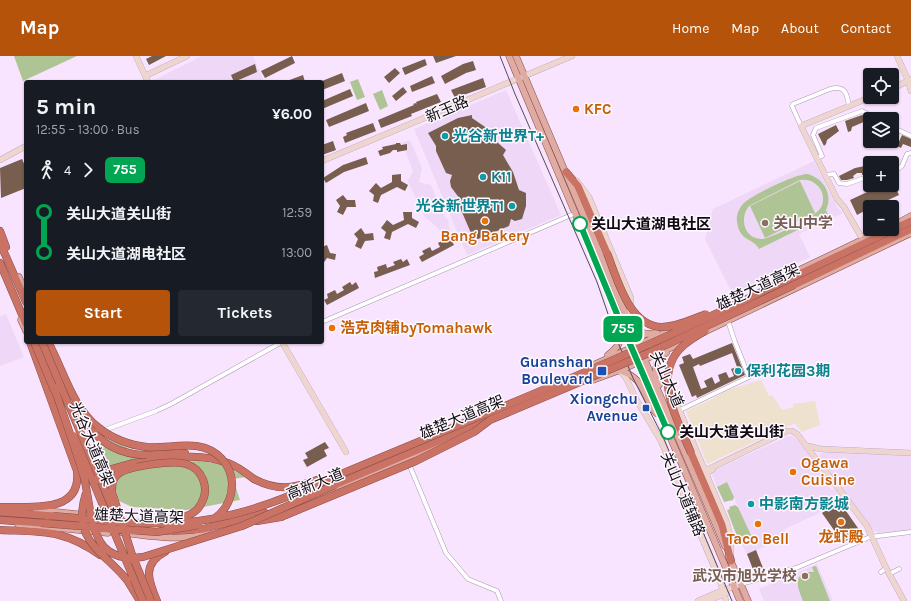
<!DOCTYPE html>
<meta charset="utf-8">
<style>
:root{--surface:#171b24;--page:#242831;--text:#f1f3f6;--muted:#9ea1a6;--accent:#b45309}
body{margin:0;font-family:Karla,"Noto Sans SC",sans-serif;background:var(--page);color:var(--text);height:100vh;display:flex;flex-direction:column;font-size:15px;white-space:nowrap}
*{box-sizing:border-box;margin:0}
p{font-size:13px;color:var(--muted)}
.icon{flex:none;width:22px;height:22px;fill:none;stroke:currentColor;stroke-width:2;stroke-linecap:round;stroke-linejoin:round}
.map{position:relative;flex:1;overflow:hidden}
.drawer{position:absolute;left:24px;top:24px;width:300px;height:264px;display:flex;flex-direction:column;background:var(--surface);border-radius:4px;box-shadow:0 1px 3px #0004}
.drawer>*{flex:none}
.badge{padding:0 8px;border-radius:6px;font-size:14px;line-height:26px}
.buttons{position:absolute;left:863px;top:12px;display:grid;gap:8px}
.buttons a{display:grid;place-items:center;width:36px;height:36px;border-radius:4px;background:var(--surface);box-shadow:0 1px 3px #0004;font-size:20px}
.map>.badge{position:absolute;translate:-50% -50%;box-shadow:0 0 0 2px #fff}
.legs{display:flex;align-items:center;gap:6px;height:44px;padding:0 12px;font-size:13px}
.legs p{margin-inline-start:auto}
.head{display:flex;align-items:center;justify-content:space-between;height:68px;padding:0 12px}
h1{font-size:22px;font-weight:700;line-height:30px}
.action{display:flex;gap:8px;margin-top:auto;padding:8px 12px}
.action a{flex:1;height:46px;border-radius:4px;background:var(--accent);color:#fff;font-size:16px;font-weight:700;line-height:46px;text-align:center}
.action a+a{background:var(--page);color:var(--text)}
ul{padding:0 12px;list-style:none}
li{display:flex;align-items:center;gap:14px;height:40px;font-size:15px}
li i{display:grid;place-items:center;width:6px;height:100%;margin:0 5px;background:currentColor}
li i::after{content:'';width:10px;height:10px;margin:-5px;border:3px solid;border-radius:50%;background:var(--surface)}
li p{margin-inline-start:auto}
li:first-child i{background:linear-gradient(#0000 50%,currentColor 0)}
li:last-child i{background:linear-gradient(currentColor 50%,#0000 0)}
header{display:flex;align-items:center;gap:24px;box-sizing:border-box;height:56px;padding:0 20px;background:var(--accent);color:#fff}
header strong{font-size:19px}
nav{display:flex;gap:22px;margin-inline-start:auto;font-size:14px}
.map>svg:first-child{display:block}
</style>
<header>
<strong>Map</strong>
<nav><a>Home</a><a>Map</a><a>About</a><a>Contact</a></nav>
</header>
<div class="map">
<svg width="911" height="545" viewBox="0 0 911 545">
<rect width="100%" height="100%" fill="#f8e4ff"/>
<path fill="#eed7f7" d="M202,0H253L264,26H155L154,24Z
M506,34L561,159L467,199L414,73Z
M410,84L422,112L419,126L431,129L445,161L448,163L449,167L448,168L453,183H444L438,172L424,160L408,125L413,115L402,87Z
M814,105L837,151L843,157L799,178L810,201L733,239L705,183L713,153Z
M6,258L24,301L0,310V260Z
M792,380L797,384L810,400L809,402L831,433L835,434L840,441L817,458L785,473L780,484L747,498L736,478L747,483L751,479L727,426L717,431L711,416L786,381Z
M824,396L911,400V475L882,478L872,474L819,402L820,398Z
M817,508L833,545H764L759,533Z"/>
<path fill="#eee1cd" d="M761,324L769,340L772,339L782,354L794,351L793,348L815,345L820,369L802,376L795,368H793L707,408L686,355L710,344L728,334Z"/>
<path fill="#afc494" fill-rule="evenodd" d="M14,0H77L23,25Z
M358,23L365,41L357,44L350,26Z
M382,34L388,50L380,54L373,38Z
M808,118C824,123 833,138 826,154L828,159L759,193C754,182 739,186 737,165C736,160 739,152 743,148C750,140 797,117 808,118ZM800,124C809,123 816,126 821,134C824,140 824,149 819,154C815,160 770,183 762,183C744,183 739,162 749,150Z
M800,125L815,157L765,182L750,150Z
M103,382L138,396L175,406L199,405L221,408L246,421L233,423L240,444L187,454L132,451L119,445L108,406L97,384Z
M727,426L734,441L733,444L724,446L717,431Z
M735,449L738,451L751,479L750,481L747,483L736,478L727,454L730,453L729,451Z
M816,510L830,545H803C799,534 793,524 804,516H814L812,511Z"/>
<path fill="#785e4f" fill-rule="evenodd" d="M152,0H166L149,9L146,3Z
M292,0L295,7L265,22L261,15Z
M433,0H456L436,7Z
M425,3L427,9L405,19L402,12Z
M473,5L476,14L466,17L445,28L441,20L463,8Z
M255,8L257,16L234,26L231,19Z
M395,12L400,17L389,27L384,21Z
M342,17L345,25L322,34V25Z
M303,19L305,26H284Z
M432,20L435,27L412,36L410,30Z
M483,22L486,31L455,42L451,34Z
M403,31L407,36L396,45L392,40Z
M350,33L353,40L322,53V45Z
M437,38L441,46L411,58L412,60L381,72L378,64L414,49L413,48L416,47L417,49L416,46Z
M366,47L369,55L329,71L326,64Z
M472,59V62L491,75L488,78L506,94L503,99L513,116L519,134L526,137V150L522,163L515,165L511,163L509,170L478,183L474,181L471,177L458,147L460,143L451,131L450,125L452,119L446,117L436,95V90L428,77L458,62Z
M862,59L865,60L866,65L852,71L851,75L848,76L845,65Z
M373,67L376,75L345,87L343,81L347,79L346,77Z
M836,69L839,75L827,84L826,88L824,90L818,78Z
M902,79L911,83V91L903,88L901,92L897,90Z
M333,85L336,94L322,99V89Z
M396,87H400L401,89L407,88V94L397,96V94H393L390,97L380,100L378,95L383,93L382,91L396,88Z
M366,101L368,108L344,116L326,127L323,122L343,109Z
M22,103L26,112V132L1,142L0,112Z
M870,109V117L862,119V117H857L853,120L854,122L847,124H841L839,120L855,112Z
M401,118V125L408,129L405,135L397,131L381,139L378,147L373,145L374,139L369,135L376,127L381,132L392,126V119Z
M892,129H894L899,139L873,151H870V152L857,159L850,144L880,130Z
M343,139L347,144H355L356,151H347L343,159L337,156L340,150L336,144Z
M403,156H412V162L419,166L416,172L408,168L392,176L390,184L384,182L386,176L381,172L387,164L393,169L404,164Z
M361,172L365,178L373,177L374,184L365,185L361,193L355,190L358,183L354,178Z
M445,183L447,186L451,183L454,189L422,206L419,201L424,198L422,195L430,191L432,195L440,191L438,187Z
M327,189L330,197L336,198L335,204L327,202L322,209V191Z
M401,203L403,206L407,203L410,209L375,222L374,216L378,215L377,211L386,208L387,212L395,209L393,206Z
M350,226L352,229L356,226L359,232L327,249L324,244L328,242L327,238L335,234L337,238L344,234L342,231Z
M732,287L745,319L697,342L696,339L692,341L679,309L684,307L682,301L690,298L693,303ZM732,297L737,311L731,313L734,320L729,322L726,316L718,319L720,325L715,328L712,321L704,325L707,331L701,333L693,311L699,308L700,310Z
M325,386L329,392L324,394L327,400L307,411L303,404L308,402L305,397Z
M839,445L860,475L843,487L822,457Z
M756,494L763,512L754,516L747,498Z"/>
<g fill="none" stroke-linecap="round" stroke-linejoin="round">
<defs>
<path id="street" d="M801,70L792,50L793,48L830,33C845,29 847,37 849,50
M892,71L911,80
M817,102L822,100L813,79L816,72L862,55L877,63
M892,117L902,110L907,98L911,97
M825,119L834,118L839,127L847,128L870,120
M322,266L576,157
M680,354L749,321L735,286L728,265
M102,375L156,355L171,348L282,286
M86,381L96,378
M409,408L446,497L468,523L497,535L501,545
M881,516L886,512
M889,518L899,513
M741,528L796,512L870,481L911,476"/>
<path id="secondary" d="M136,0L148,26
M897,0L908,24L911,35
M145,20L187,0
M892,33L911,23
M0,104L26,90
M322,105L572,0
M577,125L589,141L631,242L629,264
M863,184L844,151L837,143L801,70L871,41
M282,286L346,396
M619,314L626,322L636,343L661,385L720,525L726,545
M670,332L727,467L731,483V498
M808,390L821,393L911,397
M702,410L706,413H709L787,375H792L797,378L867,470L886,512L904,545
M706,421L707,417L713,413
M698,545L716,537L741,528
M707,545L727,537"/>
<path id="primary" d="M509,0C550,99 592,196 633,295
M516,0L640,292
M892,170L911,160
M791,218L885,173
M19,221L26,238
M21,264L26,275
M632,268L645,278L657,277
M702,277L911,177
M608,299C622,288 622,284 619,268
M643,300L725,490
M637,303L740,545
M591,310L678,271
M619,314C645,322 642,338 656,357
M593,324L623,313L686,285
M659,329C655,316 653,305 666,297
M301,448L447,386
M36,454L86,459
M18,468L108,477L110,475C141,479 177,486 208,478
M729,501L748,545"/>
<path id="highway" d="M566,116L578,130L607,197
M0,175L6,191
M0,187L26,246
M0,207L26,268
M794,229L911,173
M751,241L911,165
M48,286C64,315 72,351 99,372
M75,350L84,365
M691,397L722,469L731,505
M147,399L185,397
M133,407C164,403 198,395 228,407C237,410 246,417 254,423
M330,431L486,365
M0,451C29,450 82,459 77,415L30,286
M0,456L54,460
M0,464L41,467
M257,465L281,461
M0,474C42,476 64,473 100,499
M175,475L203,473L265,457
M127,524L140,545
M157,545C149,526 141,508 165,496"/>
</defs>
<use href="#street" stroke="#ab99b2" stroke-width="5"/>
<use href="#secondary" stroke="#ab99b2" stroke-width="6"/>
<use href="#primary" stroke="#894e48" stroke-width="7"/>
<use href="#highway" stroke="#894e48" stroke-width="8"/>
<use href="#street" stroke="#fff" stroke-width="4"/>
<use href="#secondary" stroke="#efd5d0" stroke-width="5.5"/>
<use href="#primary" stroke="#dfaba2" stroke-width="6"/>
<use href="#highway" stroke="#ca7364" stroke-width="7"/>
<path stroke="#564b59" stroke-width="1" d="M500,0L515,38L597,226L617,284L633,322L664,383L732,545"/>
<defs>
<path id="highway-bridge" d="M607,197C617,222 629,271 662,271C677,271 692,263 706,258
M34,286L55,336
M42,286L112,451
M54,331C64,361 75,391 84,421C89,441 90,475 104,491C114,502 128,503 143,501L242,470L335,429
M84,365C100,387 119,399 147,399
M99,372C113,383 129,389 147,391C172,393 202,381 222,403C228,410 232,419 232,428C232,442 226,454 215,462
M74,380L143,545
M691,397C678,364 650,318 684,289C691,283 698,279 705,275
M254,423C279,436 294,432 320,423
M96,424L108,414L133,407
M86,437C71,484 102,494 127,524
M54,460C101,464 150,471 198,465C229,461 259,452 289,440C443,374 600,314 751,241
M281,461L416,405L474,376L490,364L651,296L794,229
M41,467L157,476L198,469
M133,501L151,545
M134,505L112,436C112,430 112,424 117,419C126,410 173,404 186,408C203,413 210,433 201,448C196,458 183,462 172,463"/>
</defs>
<use href="#highway-bridge" stroke="#894e48" stroke-width="8" stroke-linecap="butt"/>
<use href="#highway-bridge" stroke="#ca7364" stroke-width="7"/>
</g>
<g fill="none" stroke-linecap="round" stroke-linejoin="round">
<defs>
<path id="line-1" d="M580,168L617,258L668,376"/>
</defs>
<use href="#line-1" stroke="#fff" stroke-width="9"/>
<use href="#line-1" stroke="#00a651" stroke-width="6"/>
</g>
<g fill="#e8710a" stroke="#fcf8fd" stroke-width="1.5">
<circle cx="576" cy="53" r="4"/>
<circle cx="485" cy="165" r="4"/>
<circle cx="332" cy="272" r="4"/>
<circle cx="793" cy="416" r="4"/>
<circle cx="841" cy="466" r="4"/>
<circle cx="758" cy="468" r="4"/>
</g>
<g fill="#0f9aa8" stroke="#fcf8fd" stroke-width="1.5">
<circle cx="445" cy="80" r="4"/>
<circle cx="483" cy="121" r="4"/>
<circle cx="512" cy="150" r="4"/>
<circle cx="738" cy="315" r="4"/>
<circle cx="751" cy="448" r="4"/>
</g>
<g fill="#8d6e63" stroke="#fcf8fd" stroke-width="1.5">
<circle cx="765" cy="167" r="4"/>
<circle cx="805" cy="520" r="4"/>
</g>
<g fill="#fff" stroke="#00a651" stroke-width="2">
<circle cx="580" cy="168" r="7"/>
<circle cx="668" cy="376" r="7"/>
</g>
<g fill="#1a4fb4" stroke="#fcf8fd" stroke-width="1.5">
<rect x="597" y="310" width="10" height="10" rx="2"/>
<rect x="642" y="348" width="8" height="8" rx="2"/>
</g>
<g text-anchor="middle" dominant-baseline="central" stroke-width="3" stroke-linejoin="round" paint-order="stroke">
<g font-size="15" fill="#110a13" stroke="#fcf8fd">
<text transform="translate(447 53) rotate(-23)">新玉路</text>
<text transform="translate(758 231) rotate(-25)">雄楚大道高架</text>
<text transform="translate(667 323) rotate(66)">关山大道</text>
<text transform="translate(462 361) rotate(-23)">雄楚大道高架</text>
<text transform="translate(92 388) rotate(67)">光谷大道高架</text>
<text transform="translate(315 428) rotate(-22)">高新大道</text>
<text transform="translate(683 438) rotate(67)">关山大道辅路</text>
<text transform="translate(139 460) rotate(2)">雄楚大道高架</text>
</g>
<g font-size="15" font-weight="bold" fill="#c56008" stroke="#fcf8fd" text-anchor="start">
<text x="584" y="53">KFC</text>
<text x="485" y="180" text-anchor="middle">Bang Bakery</text>
<text x="340" y="272">浩克肉铺byTomahawk</text>
<text x="801" y="407">Ogawa<tspan x="801" dy="17">Cuisine</tspan></text>
<text x="841" y="481" text-anchor="middle">龙虾殿</text>
<text x="758" y="483" text-anchor="middle">Taco Bell</text>
</g>
<g font-size="15" font-weight="bold" fill="#0d838f" stroke="#fcf8fd" text-anchor="start">
<text x="453" y="80">光谷新世界T+</text>
<text x="491" y="121">K11</text>
<text x="504" y="150" text-anchor="end">光谷新世界T1</text>
<text x="746" y="315">保利花园3期</text>
<text x="759" y="448">中影南方影城</text>
</g>
<g font-size="15" font-weight="bold" fill="#785e54" stroke="#fcf8fd" text-anchor="start">
<text x="773" y="167">关山中学</text>
<text x="797" y="520" text-anchor="end">武汉市旭光学校</text>
</g>
<g font-size="15" font-weight="bold" fill="#110a13" stroke="#fcf8fd" text-anchor="start">
<text x="591" y="168">关山大道湖电社区</text>
<text x="679" y="376">关山大道关山街</text>
</g>
<g font-size="15" font-weight="bold" fill="#164399" stroke="#fcf8fd" text-anchor="end">
<text x="593" y="306">Guanshan<tspan x="593" dy="17">Boulevard</tspan></text>
<text x="638" y="343">Xiongchu<tspan x="638" dy="17">Avenue</tspan></text>
</g>
</g>
</svg>
<div class="buttons">
<a><svg class="icon" aria-label="locate" viewBox="0 0 24 24"><circle cx="12" cy="12" r="6"/><path d="M12 2v4M12 18v4M2 12h4M18 12h4"/></svg></a>
<a><svg class="icon" aria-label="layers" viewBox="0 0 24 24"><path d="M12 4l9 5-9 5-9-5zM3 14l9 5 9-5"/></svg></a>
<a>+</a>
<a>−</a>
</div>
<b class="badge" style="left:623px;top:273px;background:#00a651;color:#fff">755</b>
<section class="drawer">
<div class="head"><div><h1>5 min</h1><p>12:55 – 13:00 · Bus</p></div><b>¥6.00</b></div>
<div class="legs"><svg class="icon" aria-label="walk" viewBox="0 0 24 24"><circle cx="13" cy="4" r="2"/><path d="M13 8l-2 6 4 7M11 14l-3 7M7 12l3-4h3l4 4"/></svg>4<svg class="icon" aria-label="forward" viewBox="0 0 24 24"><path d="M9 5l7 7-7 7"/></svg><b class="badge" style="background:#00a651;color:#fff">755</b></div>
<ul>
<li><i style="color:#00a651"></i><b>关山大道关山街</b><p>12:59</p></li>
<li><i style="color:#00a651"></i><b>关山大道湖电社区</b><p>13:00</p></li>
</ul>
<div class="action"><a>Start</a><a>Tickets</a></div>
</section>
</div>
